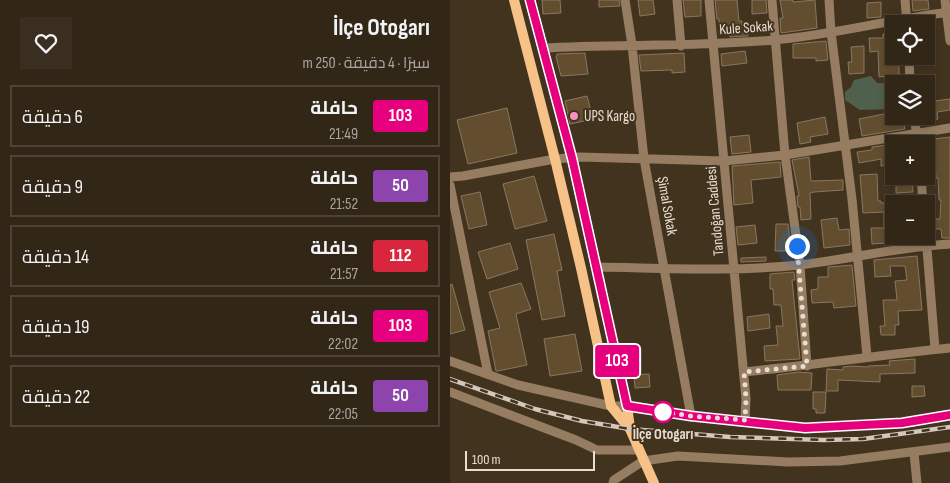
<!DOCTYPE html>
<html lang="ar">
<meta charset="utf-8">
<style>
:root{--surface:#322617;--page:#3a2e20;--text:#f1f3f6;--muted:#a8a5a1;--line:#4d4336}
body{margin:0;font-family:"Sofia Sans Condensed",Cairo,sans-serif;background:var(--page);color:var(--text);direction:rtl;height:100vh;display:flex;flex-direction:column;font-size:19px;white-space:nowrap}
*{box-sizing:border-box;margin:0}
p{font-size:16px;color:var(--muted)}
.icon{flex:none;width:28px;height:28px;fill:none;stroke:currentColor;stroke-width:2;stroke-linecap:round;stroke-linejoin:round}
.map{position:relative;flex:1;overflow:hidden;direction:ltr}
.panel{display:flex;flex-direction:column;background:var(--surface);width:450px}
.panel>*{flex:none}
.badge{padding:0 10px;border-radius:4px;font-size:18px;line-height:32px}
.controls{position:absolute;left:435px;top:15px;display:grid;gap:10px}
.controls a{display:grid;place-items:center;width:50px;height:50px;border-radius:0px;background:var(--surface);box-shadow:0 2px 8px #0003,0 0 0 1px var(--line);font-size:25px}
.scale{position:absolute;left:15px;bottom:12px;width:130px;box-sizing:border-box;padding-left:5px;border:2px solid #e7ddd1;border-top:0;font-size:14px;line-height:18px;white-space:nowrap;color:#e7ddd1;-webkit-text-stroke:4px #42331f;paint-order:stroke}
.you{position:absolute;width:25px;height:25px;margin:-12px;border:4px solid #fff;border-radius:50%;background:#1a73e8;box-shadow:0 0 0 8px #1a73e833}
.map>.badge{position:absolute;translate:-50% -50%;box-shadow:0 0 0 2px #fff}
.round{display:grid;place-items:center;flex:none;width:52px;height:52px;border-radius:0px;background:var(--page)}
.overview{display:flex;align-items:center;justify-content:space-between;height:85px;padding:0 20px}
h1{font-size:24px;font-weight:700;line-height:38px}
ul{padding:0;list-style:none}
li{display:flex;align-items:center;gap:15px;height:62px;margin:0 10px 8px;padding:0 10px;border:2px solid var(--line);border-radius:0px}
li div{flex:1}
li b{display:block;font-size:19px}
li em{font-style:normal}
li .badge{min-width:55px;font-weight:700;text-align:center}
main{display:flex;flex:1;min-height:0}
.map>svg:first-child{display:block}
</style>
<main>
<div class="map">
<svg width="500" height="483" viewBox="0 0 500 483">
<rect width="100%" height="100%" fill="#42331f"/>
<path fill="#4f604c" d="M421,76L427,83H440C443,91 447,102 441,109L410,110L395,100V92L401,87L404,80Z"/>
<path fill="#624e2f" stroke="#887861" d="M92,0H110L111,13L93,14Z
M149,0H169L170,6L149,7Z
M188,0H203L205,14L190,16Z
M233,0H251V16L235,17Z
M265,0H287L289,21H292V29H298V36L280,37V33H269V19H267Z
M302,0H316L317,13L302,14Z
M330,0H343V2L365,0L367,28L331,33L330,18H333Z
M462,0H478L479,9L463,11Z
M431,2V17L417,18V3Z
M433,34H444V60H449V75L429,77L428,51L420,52L419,38H433Z
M376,41L378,60L366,61V58H343V44Z
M414,46V73L399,74L398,62H402L401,47Z
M295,51L297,63L272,66L271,54Z
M135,53L138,74L111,76L106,57L107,54Z
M234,53L235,72L222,73V70L191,71L189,55Z
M137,96L143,119L120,124L115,101Z
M500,99V110L487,112L488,119L476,121V102Z
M57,108L67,153L18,164L7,120Z
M444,112V116H453L455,129L412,136L409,119Z
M375,117L378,134L360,137L361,142L350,144L347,123Z
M299,135L301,152L282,154L280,137Z
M500,137V238H492L491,229H478V219H490L491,200H489L488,178H486L485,164L484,165L481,151L476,152V140Z
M444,144V165L431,166V159L409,163L407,152L422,150V147Z
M359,157L361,181L393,180V190L364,192L360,193L361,219L351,220L350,207H348L347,196H349L342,160Z
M330,162L331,177L301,180L303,203L284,205L282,166Z
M427,174L428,201H431V203H444V233H435L436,243L422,244L421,228H434V212L413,213L410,175Z
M84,176L97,221L65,229L53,184Z
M450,176H462L463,192L446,193V179H450Z
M30,192L37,225L19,229L11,196Z
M387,218L389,230L399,229L400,245L374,248L371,220Z
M326,224H338L341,251H325Z
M305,225L307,243L288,245L286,227Z
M104,234L112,270L107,271L115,316L92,320L76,240Z
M60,243L68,269L37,279L28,252Z
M467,256L472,310L448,311L449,325H445V335H431L430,326H435L433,300H447L445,281L457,280L455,266H440L441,276L425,277L424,260Z
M316,257V261L291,262V258Z
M402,265L406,306L384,308L383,302L362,303L361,290L368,289V277H378V267Z
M344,272L345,280H342L350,359L315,361L314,346L328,345L326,326H333L331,305H324L323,289H320V274Z
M71,283L81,309L66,314L77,365L48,371H46L38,331L50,328L39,292Z
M2,284L15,330L0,334V285Z
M319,314L320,328L298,331L297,317Z
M125,334L132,371L100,376L94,339Z
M465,359V373L430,374V382L388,380V391H376L377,369L393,370V367L402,366L418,367V366L440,365L439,361Z
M348,372L362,373L361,390H328L327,375Z
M199,374L200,387L185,388L184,375Z
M462,386H474L475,396L462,397Z
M363,392H376L375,413H366V409H363Z"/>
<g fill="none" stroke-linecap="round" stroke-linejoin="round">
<path stroke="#967d61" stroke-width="9" d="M175,0L182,45L194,159L241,416
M227,0L231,46
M259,0L296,399L295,420
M322,0L335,155L350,265L357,366
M379,0L381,32L402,199L417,356
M455,0L457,24
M495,0L500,41
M92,48C169,44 247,47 324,40C383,35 441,19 500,12
M459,56L460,84
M464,116L468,144
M471,176L473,204
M0,177L13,176L105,159L129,157L274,161L335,155L500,128
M0,185L38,374
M476,236L485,349
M147,267C214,268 282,272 349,265C400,259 449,247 500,244
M0,361L68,385L161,406H177L241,416L355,428L452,423L500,415
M294,372C363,365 431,355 500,348
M0,392L126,440L147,450H188
M464,453L467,483
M163,483L164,480L193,461L228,456L338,462L390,461L500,447"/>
<path stroke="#f6c287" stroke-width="10" d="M64,0L105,159L131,268L161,406L180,429L204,483
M80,0L122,158L177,406L180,428"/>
<defs>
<path id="rail" d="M0,379L85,409L132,421L180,429L280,437L374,440L413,439L500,427"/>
</defs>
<use href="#rail" stroke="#d3c8bb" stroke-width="4.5"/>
<use href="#rail" stroke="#42331f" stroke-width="2.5" stroke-dasharray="8" stroke-linecap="butt"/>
</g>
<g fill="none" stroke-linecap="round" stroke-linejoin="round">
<defs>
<path id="line" d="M80,0L122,158L177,406L241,416L355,428L452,423L500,415"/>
</defs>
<use href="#line" stroke="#fff" stroke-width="11"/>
<use href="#line" stroke="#e6007e" stroke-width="8"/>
<path stroke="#e7ddd1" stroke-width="5" stroke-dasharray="0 9" d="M213,412L209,411L241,416L295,420L296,399L294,372L357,366L347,246"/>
</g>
<circle fill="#fc8fc2" stroke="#42331f" stroke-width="2" cx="124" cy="116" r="5"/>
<circle fill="#fff" stroke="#e6007e" stroke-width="2.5" cx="213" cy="412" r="10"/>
<g text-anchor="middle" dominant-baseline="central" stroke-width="4" stroke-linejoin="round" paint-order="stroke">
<g font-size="15" fill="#e7ddd1" stroke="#42331f">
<text transform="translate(296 28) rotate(-4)">Kule Sokak</text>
<text transform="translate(217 206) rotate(80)">Şimal Sokak</text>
<text transform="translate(265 211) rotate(-95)">Tandoğan Caddesi</text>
</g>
<g font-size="15" fill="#e7ddd1" stroke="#42331f" text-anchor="start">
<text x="134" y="116">UPS Kargo</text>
</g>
<g font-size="15" font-weight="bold" fill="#e7ddd1" stroke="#42331f">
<text x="213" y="434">İlçe Otogarı</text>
</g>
</g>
</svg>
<div class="controls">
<a><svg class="icon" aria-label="locate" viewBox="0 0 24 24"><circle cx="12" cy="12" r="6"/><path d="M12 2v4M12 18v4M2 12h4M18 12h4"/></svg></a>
<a><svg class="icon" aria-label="layers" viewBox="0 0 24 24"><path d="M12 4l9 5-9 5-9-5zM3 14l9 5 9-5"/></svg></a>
<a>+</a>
<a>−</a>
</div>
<div class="scale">100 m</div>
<div class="you" style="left:347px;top:246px"></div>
<b class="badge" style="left:167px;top:361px;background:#e6007e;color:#fff">103</b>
</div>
<section class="panel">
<div class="overview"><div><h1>İlçe Otogarı</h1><p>سيرًا · 4 دقيقة · 250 m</p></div><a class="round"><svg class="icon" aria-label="heart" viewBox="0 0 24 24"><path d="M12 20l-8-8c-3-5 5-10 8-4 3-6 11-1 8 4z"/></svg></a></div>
<ul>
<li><span class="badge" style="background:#e6007e;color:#fff">103</span><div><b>حافلة</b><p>21:49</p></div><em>6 دقيقة</em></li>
<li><span class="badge" style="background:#8e44ad;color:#fff">50</span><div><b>حافلة</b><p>21:52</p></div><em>9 دقيقة</em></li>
<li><span class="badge" style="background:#d7263d;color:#fff">112</span><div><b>حافلة</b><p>21:57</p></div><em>14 دقيقة</em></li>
<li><span class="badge" style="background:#e6007e;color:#fff">103</span><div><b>حافلة</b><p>22:02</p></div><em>19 دقيقة</em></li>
<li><span class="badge" style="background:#8e44ad;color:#fff">50</span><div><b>حافلة</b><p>22:05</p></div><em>22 دقيقة</em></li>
</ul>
</section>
</main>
